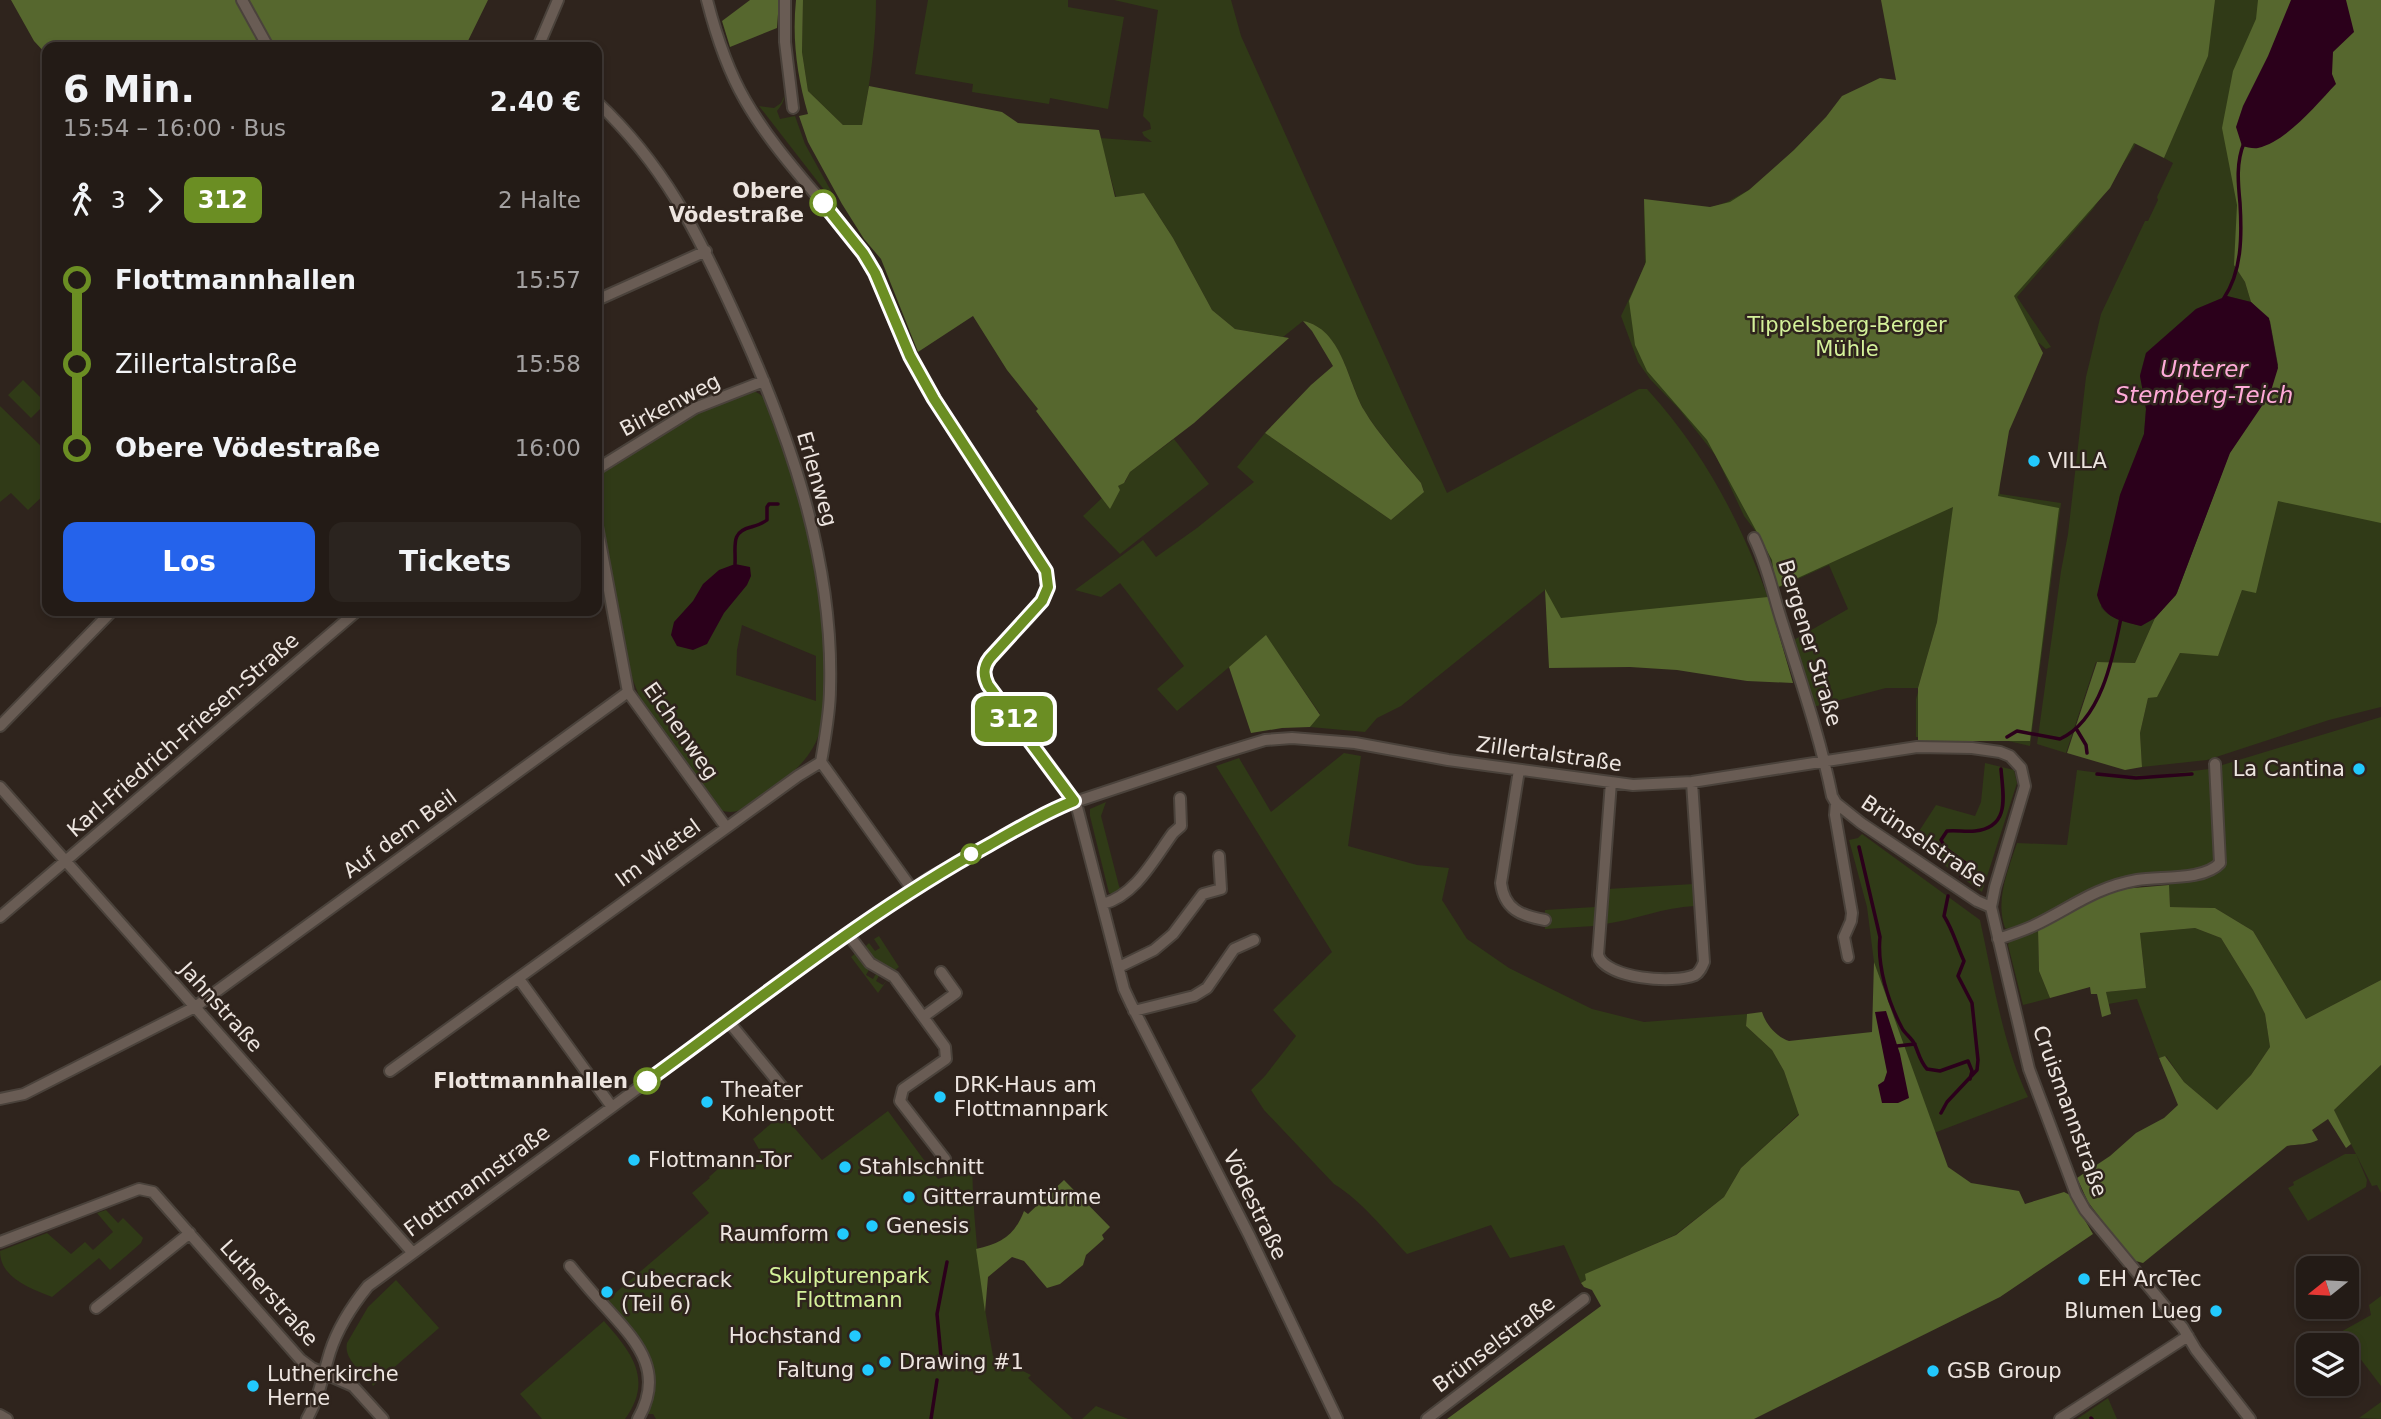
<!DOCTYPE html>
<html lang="de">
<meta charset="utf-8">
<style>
:root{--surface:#231b16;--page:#2b241f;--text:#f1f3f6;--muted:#a3a1a1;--line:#403935;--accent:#2563eb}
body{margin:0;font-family:"DejaVu Sans",sans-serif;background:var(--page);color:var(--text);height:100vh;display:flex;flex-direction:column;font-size:26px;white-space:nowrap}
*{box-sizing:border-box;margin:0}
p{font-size:23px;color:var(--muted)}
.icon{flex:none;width:38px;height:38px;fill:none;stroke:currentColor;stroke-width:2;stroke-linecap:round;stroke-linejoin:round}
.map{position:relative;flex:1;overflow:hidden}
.panel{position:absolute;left:42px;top:42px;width:560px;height:574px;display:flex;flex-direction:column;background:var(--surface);border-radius:14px;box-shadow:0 4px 10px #0003,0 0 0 2px var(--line)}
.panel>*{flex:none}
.badge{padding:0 14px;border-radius:10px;font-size:24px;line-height:46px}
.needle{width:46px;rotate:252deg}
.tools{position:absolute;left:2296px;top:1256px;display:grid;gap:14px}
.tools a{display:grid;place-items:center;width:63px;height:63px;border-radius:14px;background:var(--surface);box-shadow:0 4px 10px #0003,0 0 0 2px var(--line);font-size:35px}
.map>.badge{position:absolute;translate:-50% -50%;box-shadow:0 0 0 4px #fff}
.legs{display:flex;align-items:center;gap:10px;height:77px;padding:0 21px;font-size:23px}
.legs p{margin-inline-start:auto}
.headline{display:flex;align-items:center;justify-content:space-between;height:119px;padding:0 21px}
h1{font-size:38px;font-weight:800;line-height:52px}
.action{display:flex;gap:14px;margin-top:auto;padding:14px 21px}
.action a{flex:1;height:80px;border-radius:14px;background:var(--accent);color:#fff;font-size:28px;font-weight:800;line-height:80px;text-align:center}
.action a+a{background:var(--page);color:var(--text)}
ul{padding:0 21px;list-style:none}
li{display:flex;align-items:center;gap:24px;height:84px;font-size:26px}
li i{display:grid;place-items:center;width:10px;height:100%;margin:0 9px;background:currentColor}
li i::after{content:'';width:18px;height:18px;margin:-9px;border:5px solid;border-radius:50%;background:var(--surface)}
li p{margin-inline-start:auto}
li:first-child i{background:linear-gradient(#0000 50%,currentColor 0)}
li:last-child i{background:linear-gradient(currentColor 50%,#0000 0)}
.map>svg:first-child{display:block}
</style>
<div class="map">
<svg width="2381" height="1419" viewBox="0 0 2381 1419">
<rect width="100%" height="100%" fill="#2f241d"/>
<path fill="#303a17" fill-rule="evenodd" d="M803,0H876C876,42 870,84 862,125H843L808,91L802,52Z
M928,0H1068V7L1124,17L1108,109L1050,98L1049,104L972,92L973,84L915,74Z
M1114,0H1231L1241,36L1447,493L1639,389H1647C1710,458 1748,536 1777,624L1548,637L1545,590L1401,706L1377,718L1365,732L1310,727L1320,714L1266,636L1177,711L1157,689L1184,666L1120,583L1101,597L1075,590L1143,540L1156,557L1197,528L1254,482L1237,467L1265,433L1391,520L1424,491L1421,483C1403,460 1378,434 1364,410C1348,381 1341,329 1303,321L1283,337L1235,329L1212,310L1173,238L1144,193L1116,197L1100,138L1152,142L1144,136L1142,132L1151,129L1150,123L1143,116L1158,10Z
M1955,0H2381V707L2329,720L2207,760L2142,767L2140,733L2148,698L2157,696L2180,653L2218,655L2242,590L2256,592L2288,336L2234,265L2245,282L2251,302L2227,296L2196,309L2146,353L2140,375L2146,409L2144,434L2120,495L2101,607C2111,620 2126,622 2141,626L2155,618L2135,663L2096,662L2066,753L2037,744L2061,571L2068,534L2086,377L2101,314L2145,221H2148L2158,200L2157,197L2173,163L2164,158L2175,132L2143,123L2134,147L2093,209L2017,297L2051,347L2046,349L2039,343L2031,342C2017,387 1998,446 2000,494L2061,503L2030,746L2004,740L1916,737V699L1953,567V514L1937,622L1918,688H1886L1813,707L1792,641L1848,609L1829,565L1776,589L1771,561L1763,541L1744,516L1716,456L1679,409L1650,379L1638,362L1621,316L1645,265L1644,200L1709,208L1727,202L1754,187L1772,172L1826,118L1843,97L1880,78L1901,81Z
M785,95C784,101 781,106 777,111L780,119L795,116L805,144L836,200L839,209L759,106L774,108L781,103Z
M23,380L46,403L31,418L8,395Z
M753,391C771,396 775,423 781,440C808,514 824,591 825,670C825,689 826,710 821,728C813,758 791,775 767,792C752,803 740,817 720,810L641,701L626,662L606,545L597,510V475L668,429L703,410ZM742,625L816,656V701L736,675L737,650Z
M0,406L47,452V492L28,510L11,493L0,502Z
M1174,439L1209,484L1120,554L1083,516L1102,498L1110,509L1118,486L1125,482L1130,472L1139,465Z
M2381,717V980L2306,1019L2253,931L2215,908L2170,907L2168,873C2147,877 2123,878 2103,885C2070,897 2042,918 2009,930L2005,928C1995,900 2008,870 2017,843L2067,845L2077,770L2122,776L2161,775L2209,769Z
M1344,753L1361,756L1348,846L1417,865L1449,868L1442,900L1467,939L1509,968L1592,1009L1644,1022L1747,1014L1746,1026L1772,1050L1784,1071L1799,1114L1741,1168L1724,1197L1675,1235L1586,1274V1280L1581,1283L1564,1245L1510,1258L1491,1225L1407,1254C1384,1230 1362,1201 1334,1184L1264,1110L1251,1090L1265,1076L1296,1036L1273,1010L1332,952L1216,766L1239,758L1271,812Z
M1985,763L2014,770L2017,783L1982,892L1912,842L1936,805L1975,816L1981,802Z
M1106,802L1101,816L1119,886L1121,890L1115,895L1109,893L1090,816V809Z
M1862,834L1980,920C1993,979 2002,1043 2028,1097L1934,1133L1874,962L1867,907L1849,840L1858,838Z
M1694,884L1695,906C1664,907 1635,920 1605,924L1607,889Z
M1595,907L1594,926L1545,929V910Z
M2195,928L2221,938L2253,990L2265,1014L2270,1047L2251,1075L2217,1110L2184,1082L2166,1056L2159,1058L2137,999L2108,1004L2106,992L2146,988L2140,933Z
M2038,929L2039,971L2050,998L2023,1005L2008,945L2010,940Z
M879,936L899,967L894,971L873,958L865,947L869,943L875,951L880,948L874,939Z
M857,952L870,968L866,975L873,979L877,972L880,974L876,981L883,985L888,979L878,993L851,957Z
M2381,1065V1193L2377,1185L2372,1186L2356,1154L2367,1180L2366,1187L2308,1221L2288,1188L2294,1185L2293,1182L2345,1154H2356L2334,1110Z
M888,1111L938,1179L948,1176L972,1161C973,1227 981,1291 993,1356L1031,1375L1028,1378L1073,1419H656L653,1414H646C668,1364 637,1336 607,1300L709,1213L692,1193L710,1178L709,1177L727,1161C740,1175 760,1172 760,1151L753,1139L780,1116H784L822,1160Z
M106,1210L118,1223L123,1218L143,1238L141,1243L110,1270L99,1258L52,1297C30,1288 0,1278 0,1251L47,1233L71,1254L85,1242L93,1250L113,1232L97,1213Z
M396,1280L439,1328L373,1386L372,1384L377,1378L373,1374L367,1379L360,1373L364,1369L361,1366L357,1368C350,1360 345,1353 347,1343L368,1307Z
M2381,1296V1386L2359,1357L2347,1365V1346H2335L2330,1338L2371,1315L2369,1305Z
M604,1321C631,1352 654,1379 625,1419H542L520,1394Z
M2108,1398L2117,1419H2077Z
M2381,1402V1419L2359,1418Z
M1096,1406L1128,1419H1082Z"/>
<path fill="#56672e" d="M11,0H236L262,47H47V55L34,41Z
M247,0H488L465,47H273Z
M750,0H779L777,28L730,47L722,21Z
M796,0H803L802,52L808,91L843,125H862L869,86L1002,112L1018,123L1099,130L1115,197L1144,193L1173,238L1212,310L1235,329L1289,338L1194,423L1130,472L1124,483L1118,486L1120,490L1110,509L1036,411L1038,409L1007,370L973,316L918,352L881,259L864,239L842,204L808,142L799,116L808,114C797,76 792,39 796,0Z
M1881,0H2215L2208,56L2164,158L2134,143L2110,188L2014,296L2043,353L2009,431L1998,496L2059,508L2030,741H1918V688L1937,622L1953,507L1776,588L1772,560L1707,440L1647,371L1635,345L1629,301L1646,262L1644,199L1710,207L1730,202L1749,190L1794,150L1826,117L1842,96L1880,78L1896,80Z
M2258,0H2381V523L2278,501L2256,593L2242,590L2218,656L2180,653L2157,697L2148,698L2140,733L2142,767L2125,770L2067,753L2097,662L2135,663L2155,618L2177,593L2229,454L2268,394L2278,365L2270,321L2251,302L2245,282L2234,265L2237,205L2222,128L2233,71L2256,19Z
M1303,321C1342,329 1347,380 1364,410C1378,434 1403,461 1421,483L1424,492L1391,520L1265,433L1311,385L1333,366L1312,331Z
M1545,589L1561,618L1768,597L1793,683L1747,681L1677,670L1630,667L1549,668Z
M1266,635L1320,715L1310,727L1282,728L1251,733L1229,667Z
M2169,885L2170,907L2215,908L2253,931L2306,1019L2381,980V1065L2334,1110L2351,1144L2346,1148L2328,1119L2312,1130L2318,1140C2309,1145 2297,1144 2287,1146L2143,1263L2132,1260L2088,1202L2077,1178L2110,1156L2136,1133L2164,1118L2178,1105L2159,1058L2165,1056L2184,1082L2217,1110L2251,1075L2270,1047L2265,1014L2253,990L2221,938L2195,928L2140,933L2146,988L2106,992L2111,1014L2102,1017L2097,994H2091L2090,987L2050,998L2039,971L2038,929L2082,901L2122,889Z
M1874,962L1948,1167L1971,1183L2019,1191L2025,1204L2064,1192L2070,1195L2093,1234L2000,1297L1754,1419H1447L1601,1306L1592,1290L1584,1287L1581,1283L1586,1280L1585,1274L1676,1235L1724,1197L1741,1168L1799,1115L1784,1071L1772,1050L1746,1026L1747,1014L1762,1012C1766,1025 1777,1037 1789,1041L1872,1032Z
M1064,1180L1110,1227L1102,1235L1104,1239L1086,1255L1083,1265L1060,1284L1047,1288L1024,1261L1012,1257L988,1277L985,1312L976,1249C1001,1244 1015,1235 1024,1211L1028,1214Z"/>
<path fill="#2b001b" d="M2291,0H2346L2354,32L2333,52L2332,74L2336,84C2316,105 2287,141 2258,148C2253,149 2247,147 2242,146L2236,127L2243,106L2268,56Z
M2227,296L2251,302L2269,318L2278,368L2270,394L2230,453L2176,595L2155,618L2141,626C2119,620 2104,619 2097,595L2120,495L2144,434L2146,409L2140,376L2146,353L2196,309Z
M735,564L750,567L751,576L747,585L724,613L707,644L693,650L677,646L671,635L674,622L693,601L703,584L719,570Z
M1886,1011L1900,1054L1909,1098L1898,1103H1882L1878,1085L1884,1081L1887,1072L1875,1012Z"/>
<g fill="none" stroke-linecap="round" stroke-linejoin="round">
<path stroke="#2b001b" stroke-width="3.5" d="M2224,298C2242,271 2242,236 2240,203C2238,183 2236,162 2244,143
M735,564C736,546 730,532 751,527C758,525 762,524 767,520V507L769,504H778
M2077,730L2086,745L2087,753
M2007,737L2017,731L2060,739C2101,720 2113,658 2121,618
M2097,774L2136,778L2192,774
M1859,847L1880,937C1877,966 1888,1002 1902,1028C1905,1034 1912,1038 1915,1045C1919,1054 1920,1061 1927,1069L1940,1071L1968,1061L1972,1071L1970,1079
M1961,876L1965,863L1946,849L1941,840L1947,831C1956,830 1965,832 1975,831C2011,827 2003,795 2001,769
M1897,1046L1915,1044
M1941,1113L1947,1102L1977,1070L1978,1060L1972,1003L1958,976L1964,961C1957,946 1953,930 1944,916L1948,896
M941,1356L937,1314L947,1262
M2091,1418L2092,1419
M931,1419L937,1380"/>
<defs>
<path id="minor" d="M242,0L268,47
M707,0C716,35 727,69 745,100C777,156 825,201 863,253C883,287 894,325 912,360C951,433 1001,501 1046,571C1048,579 1049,586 1046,593C1037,615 1003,642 987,661L984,669L985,680L1064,785L1077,807L1124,989L1131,1004L1249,1235L1337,1419
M785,0V42L793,108
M538,47L558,0
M597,102C664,165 696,230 734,313C788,430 834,558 830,689C830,713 825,738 821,762L912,889
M597,300L706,251
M597,469L695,408L764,381
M597,526L628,692L726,827
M1754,538C1768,566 1773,595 1783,625C1801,682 1820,737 1832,796L1836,803L1861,823L1977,901L1991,907
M0,726L112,611
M1519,770L1501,883C1504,909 1521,916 1545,920
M1611,782L1598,955C1606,979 1674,984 1695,975C1700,972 1702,967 1704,962L1692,782
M0,787L412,1252
M1836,803L1835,815L1852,913L1851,921L1844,937L1848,957
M1103,904C1136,895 1154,859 1173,833L1181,826L1180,798
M0,917L357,611
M848,934L870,963L894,977L945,1047L946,1059L903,1089L900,1101L945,1159
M1998,939C2010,935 2022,931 2033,926C2071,908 2093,888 2137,880C2160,876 2204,881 2220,863L2215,764
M1119,967L1154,950L1173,934L1203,894L1221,889L1219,856
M519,979L612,1107
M1134,1011L1194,996L1207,988L1234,949L1254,940
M923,1017L956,993L941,972
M729,1022L787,1093
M390,1071L798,776L821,762
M0,1099L24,1094L195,1007L628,692
M0,1242L139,1189L153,1192L300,1359L312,1368L353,1386L383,1419
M570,1266C583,1282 596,1297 610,1312C640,1345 664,1374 638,1419
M96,1308L190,1233
M0,1415L7,1419
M307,1419C319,1398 323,1375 330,1352C338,1327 351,1307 368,1286L848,934L929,878L1060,807L1219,754L1265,740L1292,738L1355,743L1448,760L1633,785L1692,782L1917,747L1972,748L2000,752L2010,756L2021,768L2025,786L1995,887L1991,907L2029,1069L2076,1194L2085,1210L2183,1328L2196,1350L2250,1419
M1427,1419L1584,1299
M2060,1419L2188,1336"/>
</defs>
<use href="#minor" stroke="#4a423b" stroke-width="14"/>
<use href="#minor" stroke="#695c54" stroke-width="10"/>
</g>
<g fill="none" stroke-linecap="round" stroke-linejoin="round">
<defs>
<path id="line-1" d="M647,1081C759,1000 867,912 989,845C1017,829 1044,813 1074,801L988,685C983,675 983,667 990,658L1042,601L1048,587L1046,571L934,399L910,356L875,273L863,253L823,203"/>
</defs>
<use href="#line-1" stroke="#fff" stroke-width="16"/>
<use href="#line-1" stroke="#6b8e23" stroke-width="10"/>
</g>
<g fill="#fff" stroke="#6b8e23" stroke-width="3.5">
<circle cx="823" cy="203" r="12"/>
<circle cx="971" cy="854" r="9"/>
<circle cx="647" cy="1081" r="12"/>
</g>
<g fill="#22c9fe" stroke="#2f241d" stroke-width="2.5">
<circle cx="2034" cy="461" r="7"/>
<circle cx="2359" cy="769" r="7"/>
<circle cx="940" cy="1097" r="7"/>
<circle cx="707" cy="1102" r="7"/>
<circle cx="634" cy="1160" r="7"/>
<circle cx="845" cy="1167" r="7"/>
<circle cx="909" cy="1197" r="7"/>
<circle cx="872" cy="1226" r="7"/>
<circle cx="843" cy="1234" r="7"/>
<circle cx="2084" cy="1279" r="7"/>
<circle cx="607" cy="1292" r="7"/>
<circle cx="2216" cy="1311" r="7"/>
<circle cx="855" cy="1336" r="7"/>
<circle cx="885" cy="1362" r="7"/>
<circle cx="868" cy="1370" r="7"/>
<circle cx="1933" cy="1371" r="7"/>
<circle cx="253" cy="1386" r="7"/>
</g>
<g text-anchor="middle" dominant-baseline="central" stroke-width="5" stroke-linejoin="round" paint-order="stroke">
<g font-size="21" font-weight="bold" fill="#ede5e0" stroke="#2f241d" text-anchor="end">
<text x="804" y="191">Obere<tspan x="804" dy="24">Vödestraße</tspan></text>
<text x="628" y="1081">Flottmannhallen</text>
</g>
<g font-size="21" fill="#d4f19a" stroke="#2f241d">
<text x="1847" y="325">Tippelsberg-Berger<tspan x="1847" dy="24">Mühle</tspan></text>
<text x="849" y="1276">Skulpturenpark<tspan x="849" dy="24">Flottmann</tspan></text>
</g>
<g font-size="21" fill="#ede5e0" stroke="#2f241d">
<text transform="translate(670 405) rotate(-28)">Birkenweg</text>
<text transform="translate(817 479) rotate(74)">Erlenweg</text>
<text transform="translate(1810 643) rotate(73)">Bergener Straße</text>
<text transform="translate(681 731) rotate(55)">Eichenweg</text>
<text transform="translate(183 735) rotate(-41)">Karl-Friedrich-Friesen-Straße</text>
<text transform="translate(1549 754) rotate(8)">Zillertalstraße</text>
<text transform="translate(400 834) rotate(-36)">Auf dem Beil</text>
<text transform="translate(1924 841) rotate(34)">Brünselstraße</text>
<text transform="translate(658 853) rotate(-36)">Im Wietel</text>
<text transform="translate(221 1007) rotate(48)">Jahnstraße</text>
<text transform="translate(2070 1111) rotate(70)">Cruismannstraße</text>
<text transform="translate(477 1181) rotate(-36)">Flottmannstraße</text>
<text transform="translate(1255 1205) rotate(64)">Vödestraße</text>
<text transform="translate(269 1293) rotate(48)">Lutherstraße</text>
<text transform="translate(1494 1344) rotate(-37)">Brünselstraße</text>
</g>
<g font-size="21" fill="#ede5e0" stroke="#2f241d" text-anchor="start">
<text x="2048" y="461">VILLA</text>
<text x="2345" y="769" text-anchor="end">La Cantina</text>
<text x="954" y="1085">DRK-Haus am<tspan x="954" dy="24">Flottmannpark</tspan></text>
<text x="721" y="1090">Theater<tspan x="721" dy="24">Kohlenpott</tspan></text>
<text x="648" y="1160">Flottmann-Tor</text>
<text x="859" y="1167">Stahlschnitt</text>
<text x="923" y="1197">Gitterraumtürme</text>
<text x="886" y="1226">Genesis</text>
<text x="829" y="1234" text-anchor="end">Raumform</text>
<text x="2098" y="1279">EH ArcTec</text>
<text x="621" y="1280">Cubecrack<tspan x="621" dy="24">(Teil 6)</tspan></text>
<text x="2202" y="1311" text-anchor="end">Blumen Lueg</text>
<text x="841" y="1336" text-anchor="end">Hochstand</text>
<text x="899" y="1362">Drawing #1</text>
<text x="854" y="1370" text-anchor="end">Faltung</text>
<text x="1947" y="1371">GSB Group</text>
<text x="267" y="1374">Lutherkirche<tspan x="267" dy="24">Herne</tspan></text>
</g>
<g font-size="23" font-style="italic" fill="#ffaad8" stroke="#2f241d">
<text x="2204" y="369">Unterer<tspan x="2204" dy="26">Stemberg-Teich</tspan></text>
</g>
</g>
</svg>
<div class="tools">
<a><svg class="needle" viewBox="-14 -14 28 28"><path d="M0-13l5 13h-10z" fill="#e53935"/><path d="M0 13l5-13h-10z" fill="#a3a1a1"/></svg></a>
<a><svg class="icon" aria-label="layers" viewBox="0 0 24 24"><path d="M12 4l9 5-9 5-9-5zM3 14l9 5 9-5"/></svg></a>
</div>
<b class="badge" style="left:1014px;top:719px;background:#6b8e23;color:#fff">312</b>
<section class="panel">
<div class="headline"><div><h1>6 Min.</h1><p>15:54 – 16:00 · Bus</p></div><b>2.40 €</b></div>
<div class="legs"><svg class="icon" aria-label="walk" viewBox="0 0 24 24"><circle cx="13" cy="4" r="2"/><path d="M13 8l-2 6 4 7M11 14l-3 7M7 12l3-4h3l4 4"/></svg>3<svg class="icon" aria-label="forward" viewBox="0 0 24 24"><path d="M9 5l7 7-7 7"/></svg><b class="badge" style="background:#6b8e23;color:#fff">312</b><p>2 Halte</p></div>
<ul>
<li><i style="color:#6b8e23"></i><b>Flottmannhallen</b><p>15:57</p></li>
<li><i style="color:#6b8e23"></i><span>Zillertalstraße</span><p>15:58</p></li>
<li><i style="color:#6b8e23"></i><b>Obere Vödestraße</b><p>16:00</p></li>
</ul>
<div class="action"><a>Los</a><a>Tickets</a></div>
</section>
</div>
